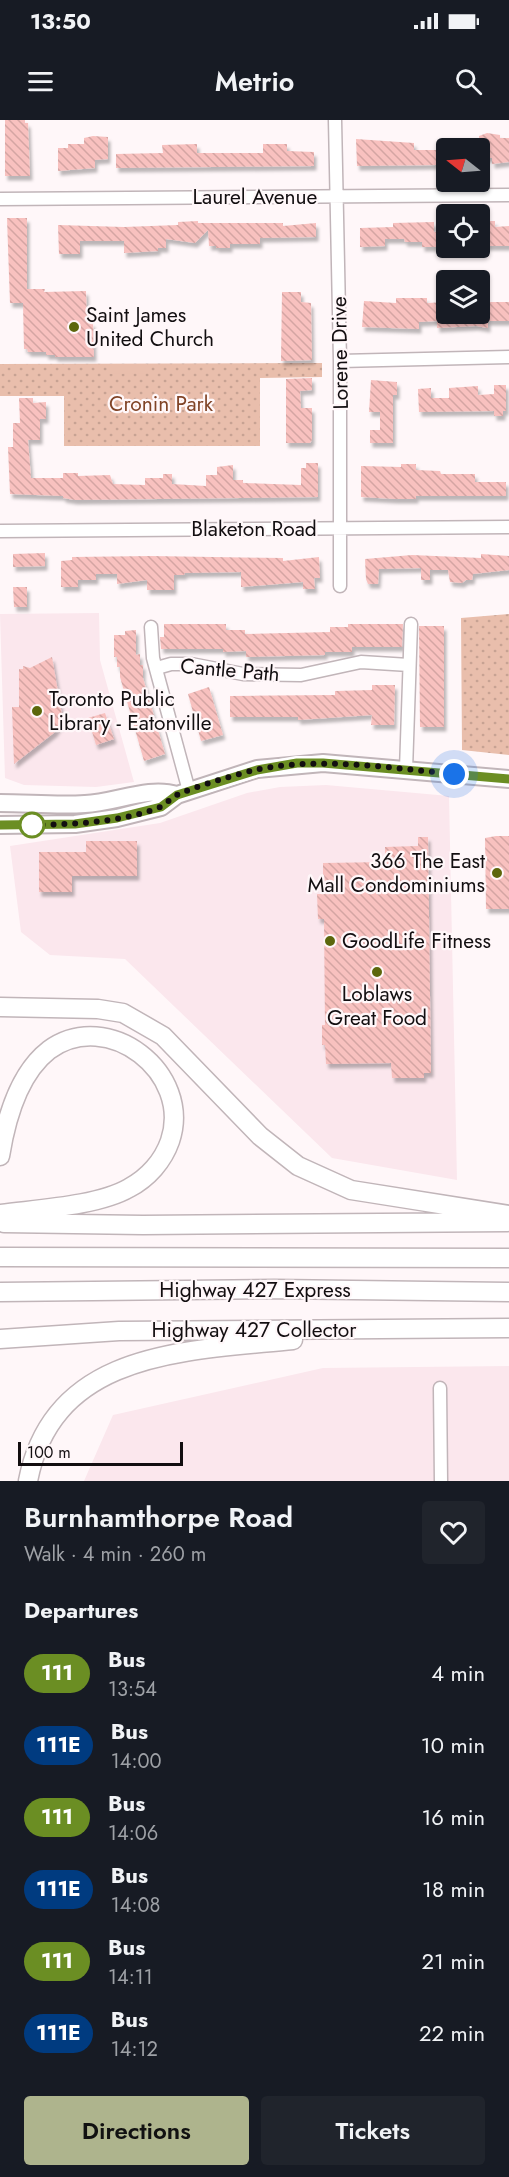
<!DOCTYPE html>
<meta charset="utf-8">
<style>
:root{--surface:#171b24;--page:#20242c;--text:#f1f3f6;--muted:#9ea1a6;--accent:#aeb48d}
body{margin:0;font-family:Jost,sans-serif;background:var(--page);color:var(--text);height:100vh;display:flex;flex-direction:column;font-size:22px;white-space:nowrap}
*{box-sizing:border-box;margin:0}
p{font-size:20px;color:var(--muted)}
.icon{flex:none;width:33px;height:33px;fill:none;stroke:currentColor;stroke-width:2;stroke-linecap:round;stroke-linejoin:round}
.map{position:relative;height:1361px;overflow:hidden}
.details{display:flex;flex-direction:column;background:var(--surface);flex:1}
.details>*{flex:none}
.badge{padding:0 12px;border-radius:20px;font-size:21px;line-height:39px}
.needle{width:39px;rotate:287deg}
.fabs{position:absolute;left:436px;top:18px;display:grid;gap:12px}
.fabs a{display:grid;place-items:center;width:54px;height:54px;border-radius:6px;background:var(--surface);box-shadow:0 2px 4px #0004;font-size:30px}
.scale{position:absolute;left:18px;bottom:15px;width:165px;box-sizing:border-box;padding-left:6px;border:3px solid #120e10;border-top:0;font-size:16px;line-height:21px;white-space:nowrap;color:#120e10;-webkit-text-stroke:4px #fff7f9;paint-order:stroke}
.you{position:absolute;width:30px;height:30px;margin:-15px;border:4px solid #fff;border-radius:50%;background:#1a73e8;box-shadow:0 0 0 9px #1a73e833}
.map>.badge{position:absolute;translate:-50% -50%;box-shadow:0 0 0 3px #fff}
h2{padding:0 24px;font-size:22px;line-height:54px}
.round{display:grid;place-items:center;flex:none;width:63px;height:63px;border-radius:6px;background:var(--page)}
.overview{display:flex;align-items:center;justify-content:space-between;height:102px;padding:0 24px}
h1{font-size:28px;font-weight:600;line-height:45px}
.cta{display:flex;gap:12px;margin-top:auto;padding:12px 24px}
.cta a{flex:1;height:69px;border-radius:6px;background:var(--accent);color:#111;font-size:24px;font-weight:600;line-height:69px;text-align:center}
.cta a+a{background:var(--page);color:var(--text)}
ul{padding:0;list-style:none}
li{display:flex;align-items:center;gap:18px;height:72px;padding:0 24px}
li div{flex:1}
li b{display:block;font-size:22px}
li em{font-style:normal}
li .badge{min-width:66px;font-weight:700;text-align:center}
.status{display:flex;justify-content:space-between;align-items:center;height:42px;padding:0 30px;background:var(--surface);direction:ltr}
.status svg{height:16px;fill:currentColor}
header{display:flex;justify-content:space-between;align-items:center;height:78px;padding:0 24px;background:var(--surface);font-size:27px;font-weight:600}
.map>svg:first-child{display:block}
</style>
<div class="status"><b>13:50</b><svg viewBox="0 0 49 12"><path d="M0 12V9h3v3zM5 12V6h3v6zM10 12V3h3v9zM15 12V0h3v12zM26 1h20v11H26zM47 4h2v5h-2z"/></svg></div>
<header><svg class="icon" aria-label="menu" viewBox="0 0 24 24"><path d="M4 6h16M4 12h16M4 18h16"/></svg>Metrio<svg class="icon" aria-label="search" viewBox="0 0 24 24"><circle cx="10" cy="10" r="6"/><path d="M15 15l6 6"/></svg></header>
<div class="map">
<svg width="509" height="1361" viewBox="0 0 509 1361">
<defs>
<pattern id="grass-dots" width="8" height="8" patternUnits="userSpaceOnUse" patternTransform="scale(1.5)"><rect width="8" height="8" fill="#e9beac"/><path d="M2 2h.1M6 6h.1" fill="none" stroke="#c7a293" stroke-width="1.8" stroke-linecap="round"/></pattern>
<pattern id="building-back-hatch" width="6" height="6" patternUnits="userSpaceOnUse" patternTransform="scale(1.5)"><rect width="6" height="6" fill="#f8c1bf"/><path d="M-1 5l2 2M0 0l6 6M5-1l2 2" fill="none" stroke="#d4a5a3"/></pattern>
<filter id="shadow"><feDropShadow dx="2.5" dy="4.5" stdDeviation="1.5" flood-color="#0004"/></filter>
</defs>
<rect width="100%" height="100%" fill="#fff7f9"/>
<path fill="#fbe7ed" d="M99,493L100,540L134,662L96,667L24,665L5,658L0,494Z
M326,665L449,676L457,1060L332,1038L125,839L50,835L21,812L10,726L160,703L247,673L280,667Z
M509,1246V1361H84L113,1295L323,1248Z"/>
<path fill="url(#grass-dots)" d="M322,243V257L260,258V326H64V276H0V244Z
M509,494V635L462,630L461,498Z"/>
<path fill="#e9beac" d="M109,244H147V253L110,254Z"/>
<path fill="url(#building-back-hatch)" filter="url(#shadow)" d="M5,0H25V3H28L30,56H5Z
M487,13L500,15V18H509V42L492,44V38H480L479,16Z
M93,16L108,17V39L95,40V48L58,51V28H68V24H84V18Z
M356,19L414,23V30H436V45L357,46Z
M197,24V33H263V24H287V31L314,32V46L116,48V34L163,33L162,25Z
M7,98H27V169H45L44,172L86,171L87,202L93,203L94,237H55V235H46V232H28L27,229H24L23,183H10Z
M198,101V103H283V106L316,103V117L260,118V124H230V128H216V126H209L208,110L195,123L166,119V128H158V131L124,133V121H80V134H59L58,105L124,107L178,105V102Z
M481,101H495V107L509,106V126H481Z
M434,102V112L442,111L443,127H422V122H405L404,119H385V126L360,127V108L393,107V103Z
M282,172H301V182L311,183L312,240L281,241Z
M396,178H427V183L447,182V194H480V182H509V201H488V208L476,206L437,208V201L419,202V209L362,207L364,181L396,183Z
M312,258V270L300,271L301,288H312V320L310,323H286V259Z
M371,260L397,262V275H393V323H370V310H380V292H369Z
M494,265H506V291H503V296H494V291L419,292L418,269L431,268V278H449V268L478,266V275L494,274Z
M19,278H33V283L46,282V299H40V320H28L31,358H63V353H78V356L110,355L113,364L145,365V358H163V354H172V364L206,366V355H217V347L233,345V360H243V363L301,365V348H306V343H318V377L75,380L63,378V376L10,374L8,327H13V303H20Z
M401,344H416V350L440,351L441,354H475V362H506V376H416V379H395L361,377V346L401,347Z
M45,433V446L13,447V434Z
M481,434L509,436V450L473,454L472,460H466L462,463L450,462L448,450H430V460H421V448L379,449L378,464H368L366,459L365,439L412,435L481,438Z
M151,436L283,438V441L319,437L320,458H314L315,469H303V462L241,467V452L185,453L184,455H174V470H147V460L117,464V454H96V460H78V467H61V441L72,440V437Z
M13,467H27V487H14Z
M164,504H226V510H245V514L330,512V507H348V504H403L402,527H352V532H325V535L246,537V531L223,532V529H161L160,517H164Z
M419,506H444V607H420Z
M136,510V535L140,534V545H143V558L165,634L144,641L120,557V547H117V537H114V515H125V511Z
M52,537L62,595L60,604L55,612L14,644L12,587H19V549H23V546L30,548Z
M372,565H395L394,605H371L372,595L298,600V597H230V576L335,575V571L372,570Z
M209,567L223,615L201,621L188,574Z
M105,593L114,619L96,625L88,598Z
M496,716H509V789H486L485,718Z
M418,717H428L431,953H424V958H392L391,943L326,944L325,925H322V905H325L324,799H318L317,774H323V743L385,742V727L418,726Z
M86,721H137V756H72V772H39V732H86Z"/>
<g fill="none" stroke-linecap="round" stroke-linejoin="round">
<defs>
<path id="minor" d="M335,0L340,241V466
M0,79L509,75
M340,241L509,237
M0,411L509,407
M151,507L153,538L189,671
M157,548L171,544H191L243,554L301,555L361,542L409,545
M406,650L411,504
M440,1268L441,1361"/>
<path id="major" d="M0,683C28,683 57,686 85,684C115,683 148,666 177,675
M0,705L75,704L117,698L161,687L177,675L257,649L323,643L509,659"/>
<path id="highway" d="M0,887L98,889L123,893L163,916L260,1016L298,1046L351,1070L509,1095
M0,1036C6,999 18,954 49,930C108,887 193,953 170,1021C163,1041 148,1058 129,1068C98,1086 37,1089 0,1094
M4,1103L143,1105L507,1102
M0,1137L509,1138
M0,1172L274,1169L509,1172
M0,1219L119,1211L509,1208
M28,1361C53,1230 187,1231 293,1220"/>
</defs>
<use href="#minor" stroke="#c1b5b9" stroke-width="15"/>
<use href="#major" stroke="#c1b5b9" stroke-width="20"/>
<use href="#highway" stroke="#c1b5b9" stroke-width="21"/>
<use href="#minor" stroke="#fff" stroke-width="12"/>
<use href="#major" stroke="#fff" stroke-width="16"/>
<use href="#highway" stroke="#fff" stroke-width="18"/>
</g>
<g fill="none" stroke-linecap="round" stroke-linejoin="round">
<defs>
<path id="line" d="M0,705L75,704L117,698L161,687L177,675L257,650L297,643H323L509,659"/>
</defs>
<use href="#line" stroke="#fff" stroke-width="14"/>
<use href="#line" stroke="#6b8e23" stroke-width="9"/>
<path stroke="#120e10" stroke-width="6" stroke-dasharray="0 10.8" d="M32,705C74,704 117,703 158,688C165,685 170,679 177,675C193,667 241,653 259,649C324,637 390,648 454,654"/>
</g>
<g fill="#5c670c" stroke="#fff7f9" stroke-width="2">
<circle cx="74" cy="207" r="6"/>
<circle cx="37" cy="591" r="6"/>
<circle cx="497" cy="753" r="6"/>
<circle cx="330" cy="821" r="6"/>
<circle cx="377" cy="852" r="6"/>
</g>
<circle fill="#fff" stroke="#6b8e23" stroke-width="3" cx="32" cy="705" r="12"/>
<g text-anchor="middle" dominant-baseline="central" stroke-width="4.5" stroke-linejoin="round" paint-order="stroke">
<g font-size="21" fill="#120e10" stroke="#fff7f9">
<text x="255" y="77">Laurel Avenue</text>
<text transform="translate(340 233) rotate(-91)">Lorene Drive</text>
<text x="254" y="409">Blaketon Road</text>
<text transform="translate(230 550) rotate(5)">Cantle Path</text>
<text x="255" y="1170">Highway 427 Express</text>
<text x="254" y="1210">Highway 427 Collector</text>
</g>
<g font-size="21" fill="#120e10" stroke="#fff7f9" text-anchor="start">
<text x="86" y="195">Saint James<tspan x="86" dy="24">United Church</tspan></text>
<text x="49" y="579">Toronto Public<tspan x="49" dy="24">Library - Eatonville</tspan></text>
<text x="485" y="741" text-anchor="end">366 The East<tspan x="485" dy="24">Mall Condominiums</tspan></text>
<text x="342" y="821">GoodLife Fitness</text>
<text x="377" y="874" text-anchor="middle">Loblaws<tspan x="377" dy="24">Great Food</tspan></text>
</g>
<g font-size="21" fill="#804326" stroke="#fff7f9">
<text x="161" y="284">Cronin Park</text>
</g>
</g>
</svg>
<div class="fabs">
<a><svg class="needle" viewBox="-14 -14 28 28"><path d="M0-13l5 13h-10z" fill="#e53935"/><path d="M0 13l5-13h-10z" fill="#9ea1a6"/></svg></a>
<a><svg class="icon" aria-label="locate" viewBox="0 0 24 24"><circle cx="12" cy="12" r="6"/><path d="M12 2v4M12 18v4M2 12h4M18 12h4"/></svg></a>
<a><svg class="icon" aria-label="layers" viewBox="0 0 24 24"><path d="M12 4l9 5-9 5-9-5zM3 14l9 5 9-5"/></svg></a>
</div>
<div class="scale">100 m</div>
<div class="you" style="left:454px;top:654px"></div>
</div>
<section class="details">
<div class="overview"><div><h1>Burnhamthorpe Road</h1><p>Walk · 4 min · 260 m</p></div><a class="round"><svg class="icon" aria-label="heart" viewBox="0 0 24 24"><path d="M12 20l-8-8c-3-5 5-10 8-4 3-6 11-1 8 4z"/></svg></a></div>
<h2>Departures</h2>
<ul>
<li><span class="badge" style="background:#6b8e23;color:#fff">111</span><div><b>Bus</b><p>13:54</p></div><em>4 min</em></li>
<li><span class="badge" style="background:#003b80;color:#fff">111E</span><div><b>Bus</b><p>14:00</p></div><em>10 min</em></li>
<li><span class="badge" style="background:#6b8e23;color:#fff">111</span><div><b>Bus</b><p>14:06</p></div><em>16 min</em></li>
<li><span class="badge" style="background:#003b80;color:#fff">111E</span><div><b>Bus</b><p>14:08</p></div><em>18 min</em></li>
<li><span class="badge" style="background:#6b8e23;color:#fff">111</span><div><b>Bus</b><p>14:11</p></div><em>21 min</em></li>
<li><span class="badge" style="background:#003b80;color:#fff">111E</span><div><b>Bus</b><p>14:12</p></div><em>22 min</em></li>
</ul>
<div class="cta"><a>Directions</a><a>Tickets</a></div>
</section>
